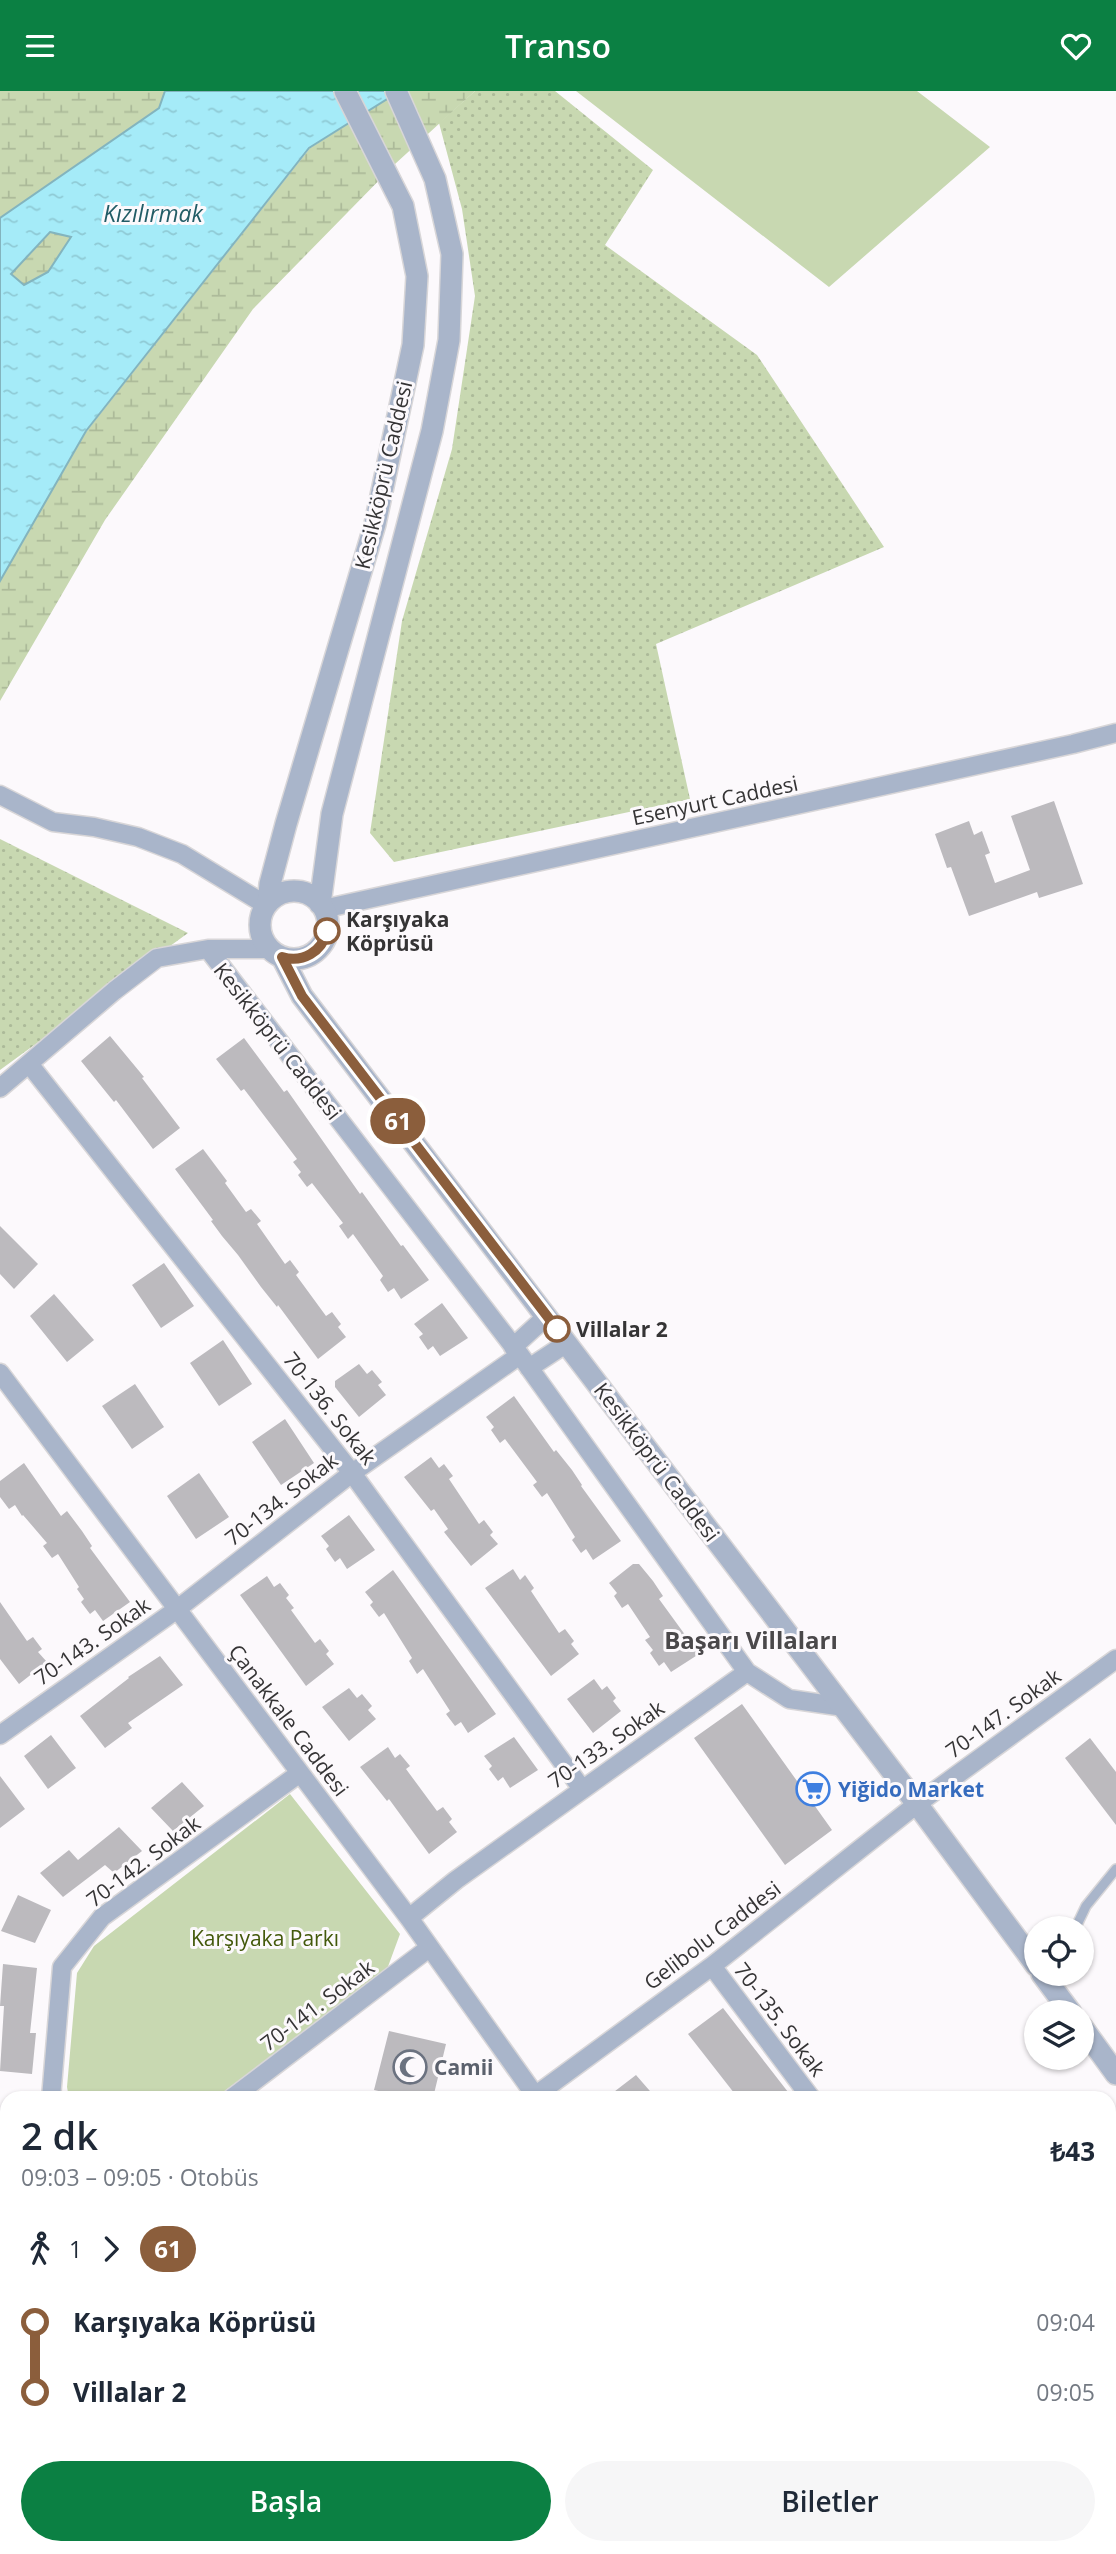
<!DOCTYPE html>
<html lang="tr">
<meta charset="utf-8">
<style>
:root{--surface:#fff;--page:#f6f6f7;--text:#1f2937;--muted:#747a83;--accent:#0b8043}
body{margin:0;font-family:"Open Sans",sans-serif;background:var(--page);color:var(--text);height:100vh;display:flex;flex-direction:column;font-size:26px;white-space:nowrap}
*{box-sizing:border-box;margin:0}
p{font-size:23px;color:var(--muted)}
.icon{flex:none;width:38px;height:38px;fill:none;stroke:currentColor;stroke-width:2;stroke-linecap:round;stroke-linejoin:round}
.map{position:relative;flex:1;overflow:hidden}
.side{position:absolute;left:0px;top:2000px;width:1116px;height:464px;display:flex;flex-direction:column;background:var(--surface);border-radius:21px 21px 0 0;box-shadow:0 2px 5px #0004}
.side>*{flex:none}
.badge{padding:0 14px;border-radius:23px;font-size:24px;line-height:46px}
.controls{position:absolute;left:1024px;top:1825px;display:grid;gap:14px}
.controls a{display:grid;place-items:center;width:70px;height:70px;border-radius:50%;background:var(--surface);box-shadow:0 2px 5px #0004;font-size:35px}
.map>.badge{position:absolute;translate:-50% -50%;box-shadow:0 0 0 4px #fff}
.legs{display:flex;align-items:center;gap:10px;height:77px;padding:0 21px;font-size:23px}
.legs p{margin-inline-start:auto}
.summary{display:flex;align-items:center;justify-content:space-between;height:119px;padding:0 21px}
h1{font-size:38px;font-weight:600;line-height:52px}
.button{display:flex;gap:14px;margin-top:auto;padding:14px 21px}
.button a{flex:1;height:80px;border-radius:42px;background:var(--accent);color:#fff;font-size:28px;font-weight:600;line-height:80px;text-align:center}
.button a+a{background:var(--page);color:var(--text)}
ul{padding:0 21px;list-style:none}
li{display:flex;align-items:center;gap:24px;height:70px;font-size:26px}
li i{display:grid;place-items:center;width:10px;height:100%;margin:0 9px;background:currentColor}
li i::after{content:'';width:18px;height:18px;margin:-9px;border:5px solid;border-radius:50%;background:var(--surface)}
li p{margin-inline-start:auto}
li:first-child i{background:linear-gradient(#0000 50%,currentColor 0)}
li:last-child i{background:linear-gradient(currentColor 50%,#0000 0)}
header{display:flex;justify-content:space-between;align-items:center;height:91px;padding:0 21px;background:var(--accent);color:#fff;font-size:32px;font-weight:600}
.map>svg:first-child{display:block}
</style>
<header><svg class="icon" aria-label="menu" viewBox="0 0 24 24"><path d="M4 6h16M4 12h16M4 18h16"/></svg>Transo<svg class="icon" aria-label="heart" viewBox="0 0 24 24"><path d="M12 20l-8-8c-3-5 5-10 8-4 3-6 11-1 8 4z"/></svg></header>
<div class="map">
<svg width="1116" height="2463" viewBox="0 0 1116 2463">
<defs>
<pattern id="grass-dots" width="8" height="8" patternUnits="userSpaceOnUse" patternTransform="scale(1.75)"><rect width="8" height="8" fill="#c8d8b1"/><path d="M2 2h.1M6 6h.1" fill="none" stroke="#acba99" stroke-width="1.8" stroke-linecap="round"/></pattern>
<pattern id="wetland-marsh" width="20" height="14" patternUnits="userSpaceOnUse" patternTransform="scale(1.75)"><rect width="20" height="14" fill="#c8d8b1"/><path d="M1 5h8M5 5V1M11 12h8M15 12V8" fill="none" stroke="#acba99"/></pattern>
<pattern id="water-ripples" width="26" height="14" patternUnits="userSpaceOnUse" patternTransform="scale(1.75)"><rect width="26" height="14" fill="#a5ebf8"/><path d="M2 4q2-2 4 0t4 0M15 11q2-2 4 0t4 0" fill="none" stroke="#8fcad5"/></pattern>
</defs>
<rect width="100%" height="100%" fill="#fcf9fc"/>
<path fill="url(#grass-dots)" d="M475,0H555L653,79L605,154L757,264L884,456L656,553L690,708L394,771L370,742L402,530L452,358L475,205L462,118L439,32Z
M0,748L188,842L0,979Z"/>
<path fill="url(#wetland-marsh)" d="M0,0H165L159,17L0,127Z
M400,0H475L395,73L253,218L105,429L0,610V490L86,341L310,57Z
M50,141L71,146L48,181L25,195L10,183Z"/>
<path fill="#c8d8b1" d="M576,0H917L990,56L829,196Z
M290,1703L400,1843L386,1881L215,2007H69L67,1996L77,1882L94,1855Z"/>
<path fill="url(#water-ripples)" stroke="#83b4be" stroke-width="2" fill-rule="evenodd" d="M165,0H400L309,57L86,340L0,490V127L159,17ZM50,141L71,146L48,181L24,194L11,183Z"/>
<path fill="#bcbabe" d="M1054,710L1083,793L1039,807L1037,801L969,825L951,776L947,777L935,743L969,730L974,744L982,740L990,762L985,764L995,792L1030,779L1011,725Z
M110,945L144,986L142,987L180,1037L153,1058L116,1009L114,1011L81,970Z
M244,947L284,1001L287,999L360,1103L362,1101L401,1155L403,1154L429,1189L401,1208L394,1197L388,1201L380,1189L383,1185L353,1143L348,1148L339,1135L343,1132L312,1092L307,1096L298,1084L301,1081L293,1071L297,1068L244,998L241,1000L216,968Z
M203,1058L227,1090L225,1092L246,1121L251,1118L261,1130L257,1133L285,1173L290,1169L299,1181L296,1184L326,1225L332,1221L341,1233L338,1236L346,1246L318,1268L278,1214L277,1216L261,1196L238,1164L222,1145L211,1130L213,1129L175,1078Z
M0,1135L38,1173L14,1198L0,1183Z
M164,1172L194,1215L161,1237L132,1194Z
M54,1203L94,1249L67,1271L30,1225Z
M442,1212L468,1247L440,1265L433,1255L428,1259L419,1246L423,1243L414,1233Z
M223,1249L252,1293L219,1315L190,1272Z
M359,1273L367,1283L372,1279L382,1291L378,1294L386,1304L359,1326L335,1296V1290Z
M135,1293L164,1336L132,1358L102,1315Z
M514,1305L554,1361L556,1359L572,1379L582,1394L581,1395L621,1450L593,1469L586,1458L581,1462L572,1449L575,1446L547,1402L542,1406L533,1394L537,1391L505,1348L500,1352L491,1339L494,1336L486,1326Z
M285,1328L314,1372L281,1394L252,1351Z
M431,1366L439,1377L444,1373L453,1385L449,1388L479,1433L484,1429L493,1441L490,1444L498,1453L471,1475L444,1441L448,1438L434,1418L431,1420L404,1386Z
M24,1372L61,1425L67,1420L82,1440L92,1455L90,1457L130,1511L103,1530L95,1519L90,1523L81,1511L84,1508L77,1498L79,1496L58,1463L52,1467L43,1455L47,1452L23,1424L22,1425L15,1414L9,1418L0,1406V1390Z
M199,1382L229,1426L196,1448L167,1405Z
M349,1424L375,1459L347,1478L340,1467L335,1471L326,1458L329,1455L321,1445Z
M633,1473H639L653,1490L663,1505L659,1508L699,1563L671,1581L664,1571L659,1575L650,1562L653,1559L645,1549L650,1546L628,1513L622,1517L614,1505L617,1502L609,1492Z
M513,1478L520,1489L525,1484L534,1497L531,1500L559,1542L565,1538L574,1550L571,1553L579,1563L551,1585L485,1497Z
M393,1479L496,1623L468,1642L461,1631L455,1635L446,1623L450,1620L423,1578L417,1583L409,1570L412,1567L384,1522L379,1526L370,1514L373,1511L365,1501Z
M267,1485L274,1496L280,1492L289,1504L286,1507L294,1517L291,1519L315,1552L320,1548L329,1560L326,1563L334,1573L306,1595L240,1504Z
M0,1511L27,1550L33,1546L42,1558L38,1561L47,1571L19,1593L0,1568Z
M160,1565L183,1594L128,1632L132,1637L105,1657L80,1625L129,1587L128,1586Z
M594,1588L602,1599L607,1595L616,1607L613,1610L621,1620L593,1642L567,1608Z
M349,1597L357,1607L362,1603L372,1615L368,1619L376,1628L349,1650L322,1616Z
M742,1613L832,1739L785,1774L694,1647Z
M51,1644L76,1677L48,1698L24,1665Z
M514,1646L538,1679L510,1697L503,1686L498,1690L489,1678L492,1675L484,1665Z
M1090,1647L1116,1681V1734L1065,1667Z
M388,1656L395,1667L400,1663L410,1675L406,1678L437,1720L443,1716L452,1728L449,1731L457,1741L429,1763L389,1708L387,1710L360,1676Z
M0,1685L25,1718L0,1737Z
M182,1691L204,1715L173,1740L151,1717Z
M119,1736L142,1760L114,1782L105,1774L63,1806L40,1782L69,1759L78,1769Z
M18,1804L51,1819L35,1852L1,1840Z
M3,1873L37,1877L30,1942H36L32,1983L0,1980L4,1915H0Z
M723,1917L788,2001L780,2007H738L688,1943Z
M389,1940L446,1953L433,2007H410L374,1999Z
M636,1984L656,2007H606Z"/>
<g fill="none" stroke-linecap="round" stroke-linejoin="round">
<defs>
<path id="service" d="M1075,1838L1086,1815L1116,1778"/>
<path id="minor" d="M0,704L53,731L94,736L138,746L182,763L266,814
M323,818L1073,653L1116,642
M208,858L520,1264L747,1581
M30,974L352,1382L582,1698
M0,997L114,900L157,867L208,858H269
M513,1256L547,1225
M529,1277L567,1252
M0,1282L409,1827L537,2007
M0,1644L176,1519L352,1382L520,1264
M409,1827L456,1789L747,1581L789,1608L844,1616
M712,1875L811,2007
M51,2007L62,1876L102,1826L300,1682
M232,2007L429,1857
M532,2007L712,1875L917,1713L1116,1568
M1110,2039L1116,2033
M0,2322L7,2331
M1110,2406L1116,2415
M99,2457L104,2463
M351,2457L356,2463
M609,2457L613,2463
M868,2457L873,2463
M545,2463L554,2457"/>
<path id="tertiary" d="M260 834a34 34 0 1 1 68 0a34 34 0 1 1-68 0Z
M268,812L270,793L286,733L375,433L413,254L417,185L403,115L345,0
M320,813L332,723L432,340L449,249L452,163L435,88L396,0
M282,866L302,905L917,1713L1036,1874
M1042,1883L1071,1922
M1082,1936L1116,1983"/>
</defs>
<use href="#service" stroke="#d8d6d8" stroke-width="12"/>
<use href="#minor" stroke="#d8d6d8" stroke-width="21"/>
<use href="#tertiary" stroke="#d8d6d8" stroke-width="24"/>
<use href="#service" stroke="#a9b5ca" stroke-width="9"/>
<use href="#minor" stroke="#a9b5ca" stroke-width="18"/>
<use href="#tertiary" stroke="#a9b5ca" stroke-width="21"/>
</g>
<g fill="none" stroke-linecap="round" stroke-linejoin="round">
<defs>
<path id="line-1" d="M327,840C322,861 303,872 282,866L302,905L557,1238"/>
</defs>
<use href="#line-1" stroke="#fff" stroke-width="16"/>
<use href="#line-1" stroke="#8b5e3c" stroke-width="10"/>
</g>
<defs>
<symbol id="supermarket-ring" viewBox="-11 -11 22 22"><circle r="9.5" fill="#fcf9fc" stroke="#3f7fe0" stroke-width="1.5"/><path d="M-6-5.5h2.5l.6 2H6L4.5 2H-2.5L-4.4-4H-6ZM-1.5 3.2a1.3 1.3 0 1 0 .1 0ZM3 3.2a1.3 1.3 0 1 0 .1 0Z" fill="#3f7fe0"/></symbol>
<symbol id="mosque-ring" viewBox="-11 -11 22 22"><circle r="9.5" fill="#fcf9fc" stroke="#6b7280" stroke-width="1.5"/><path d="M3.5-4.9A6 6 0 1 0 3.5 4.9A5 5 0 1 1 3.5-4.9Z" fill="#6b7280"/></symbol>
</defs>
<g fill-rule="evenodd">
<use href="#supermarket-ring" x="794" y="1679" width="38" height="38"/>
<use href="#mosque-ring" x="391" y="1957" width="38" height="38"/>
</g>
<g fill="#fff" stroke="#8b5e3c" stroke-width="3.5">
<circle cx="327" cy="840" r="12"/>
<circle cx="557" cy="1238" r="12"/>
</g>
<g text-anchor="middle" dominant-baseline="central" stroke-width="6" stroke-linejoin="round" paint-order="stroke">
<g font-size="21" fill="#353435" stroke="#fcf9fc">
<text transform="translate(383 384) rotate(-77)">Kesikköprü Caddesi</text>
<text transform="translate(715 709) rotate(-12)">Esenyurt Caddesi</text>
<text transform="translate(278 950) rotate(52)">Kesikköprü Caddesi</text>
<text transform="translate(330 1317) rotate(52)">70-136. Sokak</text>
<text transform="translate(657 1371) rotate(53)">Kesikköprü Caddesi</text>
<text transform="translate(281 1408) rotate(-38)">70-134. Sokak</text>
<text transform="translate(92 1550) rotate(-35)">70-143. Sokak</text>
<text transform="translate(1003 1622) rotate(-36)">70-147. Sokak</text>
<text transform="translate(289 1629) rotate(53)">Çanakkale Caddesi</text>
<text transform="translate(606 1653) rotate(-35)">70-133. Sokak</text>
<text transform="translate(143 1770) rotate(-37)">70-142. Sokak</text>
<text transform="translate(712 1844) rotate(-37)">Gelibolu Caddesi</text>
<text transform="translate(317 1914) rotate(-37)">70-141. Sokak</text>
<text transform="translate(780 1928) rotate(53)">70-135. Sokak</text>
</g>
<g font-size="21" font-weight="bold" fill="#353435" stroke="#fcf9fc" text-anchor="start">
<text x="346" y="828">Karşıyaka<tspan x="346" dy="24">Köprüsü</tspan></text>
<text x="576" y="1238">Villalar 2</text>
</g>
<g font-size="21" font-weight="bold" fill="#366cbe" stroke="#fcf9fc" text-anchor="start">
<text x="838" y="1698">Yiğido Market</text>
</g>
<g font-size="21" fill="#43590b" stroke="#fcf9fc">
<text x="265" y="1847">Karşıyaka Parkı</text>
</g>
<g font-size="21" font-weight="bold" fill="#5b616d" stroke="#fcf9fc" text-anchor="start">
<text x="434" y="1976">Camii</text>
</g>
<g font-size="23" font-style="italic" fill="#225c66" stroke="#fcf9fc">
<text x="153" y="122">Kızılırmak</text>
</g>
<g font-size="24" font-weight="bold" fill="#4a484a" stroke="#fcf9fc">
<text x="751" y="1548">Başarı Villaları</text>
</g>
</g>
</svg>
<div class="controls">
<a><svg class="icon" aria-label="locate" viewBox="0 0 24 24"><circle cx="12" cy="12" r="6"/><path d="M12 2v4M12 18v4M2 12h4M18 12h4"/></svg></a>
<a><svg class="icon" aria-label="layers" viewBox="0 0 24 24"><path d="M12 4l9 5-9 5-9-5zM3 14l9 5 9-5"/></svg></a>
</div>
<b class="badge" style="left:398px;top:1030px;background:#8b5e3c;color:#fff">61</b>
<section class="side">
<div class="summary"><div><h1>2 dk</h1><p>09:03 – 09:05 · Otobüs</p></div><b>₺43</b></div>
<div class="legs"><svg class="icon" aria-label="walk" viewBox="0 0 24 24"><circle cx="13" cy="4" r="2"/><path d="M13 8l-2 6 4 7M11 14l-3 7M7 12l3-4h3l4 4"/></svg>1<svg class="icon" aria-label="forward" viewBox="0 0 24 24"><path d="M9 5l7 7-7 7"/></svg><b class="badge" style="background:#8b5e3c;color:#fff">61</b></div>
<ul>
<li><i style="color:#8b5e3c"></i><b>Karşıyaka Köprüsü</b><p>09:04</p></li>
<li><i style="color:#8b5e3c"></i><b>Villalar 2</b><p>09:05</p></li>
</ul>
<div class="button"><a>Başla</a><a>Biletler</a></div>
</section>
</div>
